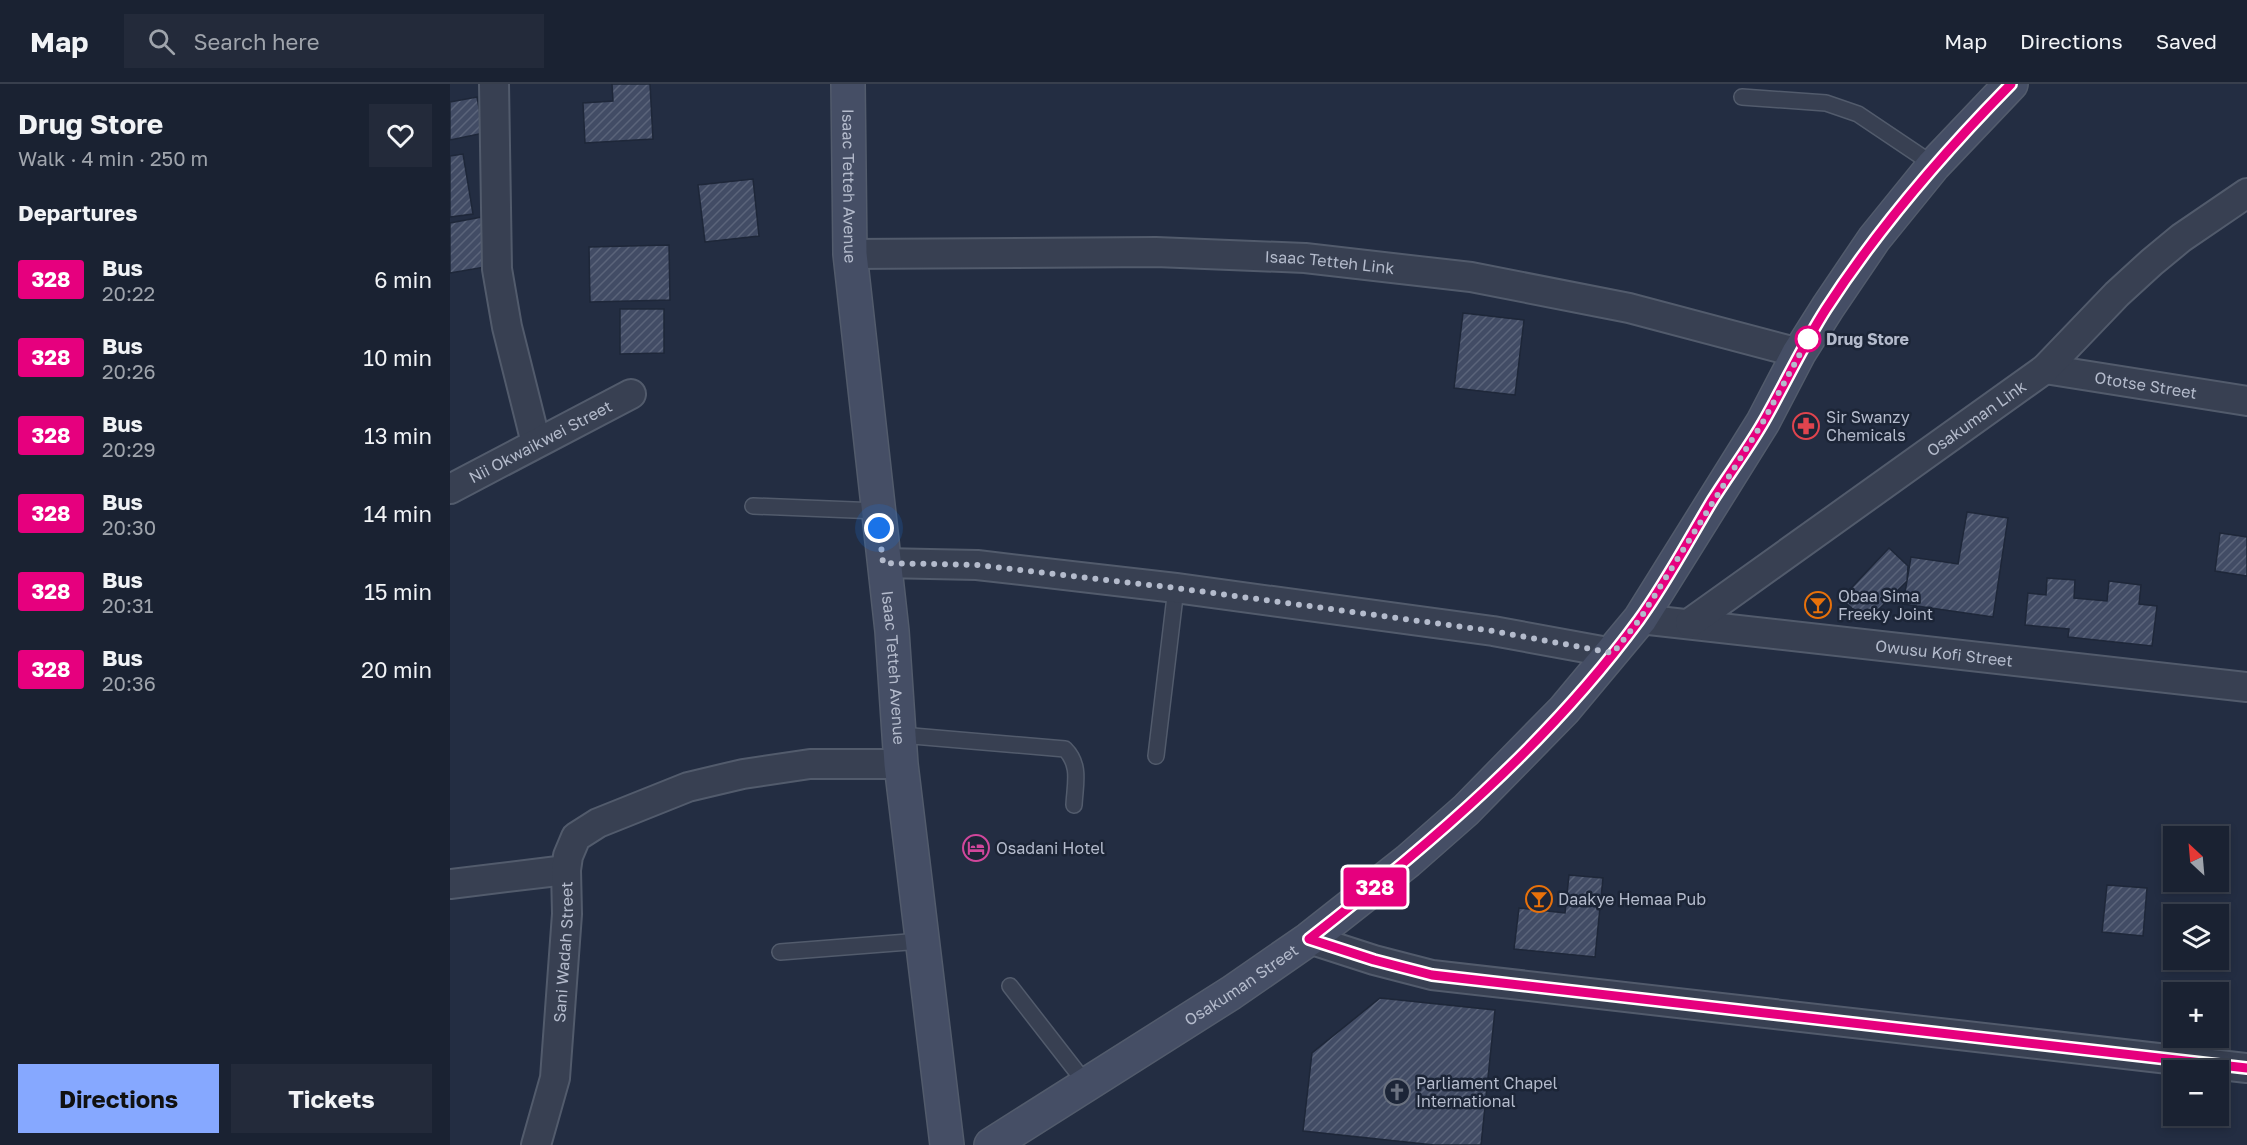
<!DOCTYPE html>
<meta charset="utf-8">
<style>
:root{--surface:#1a2232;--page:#232a3a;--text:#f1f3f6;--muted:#9fa4ac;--line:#383f4d;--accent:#86a8ff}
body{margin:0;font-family:"Golos Text",sans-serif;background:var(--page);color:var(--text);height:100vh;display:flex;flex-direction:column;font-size:22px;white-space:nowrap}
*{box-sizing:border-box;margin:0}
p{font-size:20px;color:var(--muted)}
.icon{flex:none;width:33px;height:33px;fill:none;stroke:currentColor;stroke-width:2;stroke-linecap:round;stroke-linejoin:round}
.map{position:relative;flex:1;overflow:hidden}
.drawer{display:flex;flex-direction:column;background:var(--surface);width:450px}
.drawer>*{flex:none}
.badge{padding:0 12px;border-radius:4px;font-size:21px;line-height:39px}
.needle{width:39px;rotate:334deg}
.buttons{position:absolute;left:1713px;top:742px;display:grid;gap:12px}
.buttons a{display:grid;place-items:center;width:66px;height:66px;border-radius:0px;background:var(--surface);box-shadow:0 3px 9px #0003,0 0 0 2px var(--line);font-size:30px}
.you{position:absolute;width:30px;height:30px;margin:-15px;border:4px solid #fff;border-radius:50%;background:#1a73e8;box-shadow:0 0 0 9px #1a73e833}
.map>.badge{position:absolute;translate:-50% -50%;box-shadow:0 0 0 3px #fff}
h2{padding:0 18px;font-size:22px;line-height:54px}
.round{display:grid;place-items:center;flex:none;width:63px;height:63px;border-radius:0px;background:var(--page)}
.headline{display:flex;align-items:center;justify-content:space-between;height:102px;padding:0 18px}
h1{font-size:28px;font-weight:700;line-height:45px}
.primary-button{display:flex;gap:12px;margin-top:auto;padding:12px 18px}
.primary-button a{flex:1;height:69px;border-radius:0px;background:var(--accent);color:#111;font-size:24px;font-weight:700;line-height:69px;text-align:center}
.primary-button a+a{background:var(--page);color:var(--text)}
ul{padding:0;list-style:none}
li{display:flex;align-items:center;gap:18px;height:78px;padding:0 18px}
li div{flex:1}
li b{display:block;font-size:22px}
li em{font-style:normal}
li .badge{min-width:66px;font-weight:700;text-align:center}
header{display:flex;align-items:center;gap:36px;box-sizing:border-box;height:84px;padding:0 30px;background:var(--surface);border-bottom:2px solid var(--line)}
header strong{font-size:28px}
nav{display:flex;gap:33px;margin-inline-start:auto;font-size:21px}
.search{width:420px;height:54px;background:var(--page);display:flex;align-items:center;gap:15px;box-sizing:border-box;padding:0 21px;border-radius:0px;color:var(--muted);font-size:22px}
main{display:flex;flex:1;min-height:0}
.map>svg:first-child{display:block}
</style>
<header>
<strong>Map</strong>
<div class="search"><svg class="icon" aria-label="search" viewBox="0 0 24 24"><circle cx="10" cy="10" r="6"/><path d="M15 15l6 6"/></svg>Search here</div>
<nav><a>Map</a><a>Directions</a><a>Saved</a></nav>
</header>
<main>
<section class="drawer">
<div class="headline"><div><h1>Drug Store</h1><p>Walk · 4 min · 250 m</p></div><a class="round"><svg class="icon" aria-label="heart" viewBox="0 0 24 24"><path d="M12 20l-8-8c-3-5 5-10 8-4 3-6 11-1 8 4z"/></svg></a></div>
<h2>Departures</h2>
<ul>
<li><span class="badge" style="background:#e6007e;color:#fff">328</span><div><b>Bus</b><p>20:22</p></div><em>6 min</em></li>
<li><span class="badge" style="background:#e6007e;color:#fff">328</span><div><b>Bus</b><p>20:26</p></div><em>10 min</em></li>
<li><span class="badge" style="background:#e6007e;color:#fff">328</span><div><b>Bus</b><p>20:29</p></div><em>13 min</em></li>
<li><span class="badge" style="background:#e6007e;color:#fff">328</span><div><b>Bus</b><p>20:30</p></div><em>14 min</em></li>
<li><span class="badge" style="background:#e6007e;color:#fff">328</span><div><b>Bus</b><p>20:31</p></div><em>15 min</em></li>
<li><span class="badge" style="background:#e6007e;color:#fff">328</span><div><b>Bus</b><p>20:36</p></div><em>20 min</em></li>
</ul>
<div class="primary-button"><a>Directions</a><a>Tickets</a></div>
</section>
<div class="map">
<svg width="1797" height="1061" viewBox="0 0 1797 1061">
<defs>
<pattern id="building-hatch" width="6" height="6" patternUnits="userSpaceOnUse" patternTransform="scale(1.5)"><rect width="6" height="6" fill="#424c65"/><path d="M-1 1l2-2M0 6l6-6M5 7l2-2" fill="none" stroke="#5b647a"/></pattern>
</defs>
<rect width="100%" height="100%" fill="#232d42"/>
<path fill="url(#building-hatch)" stroke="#1e2739" stroke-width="1.5" d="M162,0H200L203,55L135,59L133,19L163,17Z
M27,13L34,49L0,56V18Z
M13,70L23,130L0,133V72Z
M303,95L309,152L255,158L248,101Z
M32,133L41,182L0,189V139Z
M219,161L220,216L140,218L139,163Z
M170,225H214V269L170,270Z
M1013,229L1074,236L1065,311L1004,304Z
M1517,428L1558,434L1543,533L1453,520L1461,473L1508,480Z
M1770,449L1797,453V492L1765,487Z
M1439,464L1458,482L1457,497L1417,537L1391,515Z
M1597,494L1625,496L1624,514L1657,517L1659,497L1691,501L1689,520L1707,522L1702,562L1618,553L1619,545L1575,541L1578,509L1596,511Z
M1119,791L1153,794L1145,873L1064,865L1069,824L1115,829Z
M1657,801L1697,804L1693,852L1652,848Z
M930,914L1045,926L1031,1061H984L853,1047L862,969Z"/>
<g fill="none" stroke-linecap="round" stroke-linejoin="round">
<defs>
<path id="lane" d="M1292,13L1376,19L1408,30L1484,81
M303,422L428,427
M451,651L615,665C631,681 625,700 624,721
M706,672L726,504
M330,868L471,857
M560,902L637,1001"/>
<g id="street">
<path d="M44,0L47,185L57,243L86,359"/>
<path id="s1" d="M400,170L706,168L855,174L1021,193L1179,224L1349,269"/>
<path id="s2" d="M1595,285L1797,317"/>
<path id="s3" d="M0,405L181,310"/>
<path d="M433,479L527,481L726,504L1043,547L1163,569"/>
<path id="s4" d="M1190,535L1797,603"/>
<path id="s5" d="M1240,539L1595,285L1667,210L1702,178L1731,154L1797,109"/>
<path d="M0,800L116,786"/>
<path d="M859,855L924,876L982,891L1797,984"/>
<path id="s6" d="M86,1061L105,994L117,830L116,786L118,772L126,753L148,739L238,703L293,690L360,680H451"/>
</g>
<g id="secondary">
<path id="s7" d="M398,0L400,170L442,547L451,680L497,1061"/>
<path id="s8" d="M541,1061L781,909L859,855L958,777L1016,726L1114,626L1190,535L1313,338L1349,269L1378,223L1424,155L1484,81L1561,0"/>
</g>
</defs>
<use href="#lane" stroke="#525b6c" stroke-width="18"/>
<use href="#street" stroke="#525b6c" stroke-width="32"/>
<use href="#secondary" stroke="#525b6c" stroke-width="36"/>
<use href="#lane" stroke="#384052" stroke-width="15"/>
<use href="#street" stroke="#384052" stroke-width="28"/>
<use href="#secondary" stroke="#454e65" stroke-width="33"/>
</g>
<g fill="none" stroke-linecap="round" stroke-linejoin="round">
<defs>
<path id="line" d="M1561,0C1493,69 1429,143 1376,225C1353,261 1335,300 1314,337C1298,365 1279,390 1262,417C1238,457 1216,499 1189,536C1098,660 979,761 859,855L924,876L982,891L1797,984"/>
</defs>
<use href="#line" stroke="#fff" stroke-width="14"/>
<use href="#line" stroke="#e6007e" stroke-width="9"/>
<path stroke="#b4bbcc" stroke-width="6" stroke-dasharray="0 10.8" d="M429,444L433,479L527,481L726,504L1043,547L1163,569L1190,535L1313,338L1358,255"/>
</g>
<defs>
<symbol id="pharmacy-ring" viewBox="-11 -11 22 22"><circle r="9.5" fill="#1c2537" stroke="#e0444e" stroke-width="1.5"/><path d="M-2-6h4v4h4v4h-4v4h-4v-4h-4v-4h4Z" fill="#e0444e"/></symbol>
<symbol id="bar-ring" viewBox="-11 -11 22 22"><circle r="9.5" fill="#1c2537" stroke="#e8710a" stroke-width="1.5"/><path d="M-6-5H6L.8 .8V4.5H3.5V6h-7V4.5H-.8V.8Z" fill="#e8710a"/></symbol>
<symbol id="hotel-ring" viewBox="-11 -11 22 22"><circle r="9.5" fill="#1c2537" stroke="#d1479c" stroke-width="1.5"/><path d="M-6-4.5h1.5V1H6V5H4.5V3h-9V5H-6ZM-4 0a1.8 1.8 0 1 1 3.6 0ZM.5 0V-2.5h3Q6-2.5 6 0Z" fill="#d1479c"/></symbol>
<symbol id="church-ring" viewBox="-11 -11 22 22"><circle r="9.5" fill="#1c2537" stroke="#6b7280" stroke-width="1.5"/><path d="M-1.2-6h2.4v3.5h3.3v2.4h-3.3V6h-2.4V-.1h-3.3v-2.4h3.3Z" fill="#6b7280"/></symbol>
</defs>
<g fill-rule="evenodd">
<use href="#pharmacy-ring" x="1341" y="327" width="30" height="30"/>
<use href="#bar-ring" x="1353" y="506" width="30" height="30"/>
<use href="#hotel-ring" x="511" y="749" width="30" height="30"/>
<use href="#bar-ring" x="1074" y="800" width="30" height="30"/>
<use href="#church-ring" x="932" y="993" width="30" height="30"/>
</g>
<circle fill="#fff" stroke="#e6007e" stroke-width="3" cx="1358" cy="255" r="12"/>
<g text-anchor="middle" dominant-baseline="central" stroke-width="5" stroke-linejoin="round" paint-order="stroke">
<g font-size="16" fill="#b4bbcc" stroke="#1c2537">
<text stroke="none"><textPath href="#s7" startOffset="102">Isaac Tetteh Avenue</textPath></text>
<text stroke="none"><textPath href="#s1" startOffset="480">Isaac Tetteh Link</textPath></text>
<text stroke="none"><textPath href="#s2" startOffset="102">Ototse Street</textPath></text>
<text stroke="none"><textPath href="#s5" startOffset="352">Osakuman Link</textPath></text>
<text stroke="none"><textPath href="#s3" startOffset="102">Nii Okwaikwei Street</textPath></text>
<text stroke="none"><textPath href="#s4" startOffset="306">Owusu Kofi Street</textPath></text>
<text stroke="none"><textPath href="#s7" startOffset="586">Isaac Tetteh Avenue</textPath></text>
<text stroke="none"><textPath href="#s6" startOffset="196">Sani Wadah Street</textPath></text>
<text stroke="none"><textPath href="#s8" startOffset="297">Osakuman Street</textPath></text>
</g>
<g font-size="16" font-weight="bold" fill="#b4bbcc" stroke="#1c2537" text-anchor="start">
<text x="1376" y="255">Drug Store</text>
</g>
<g font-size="16" fill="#b4bbcc" stroke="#1c2537" text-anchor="start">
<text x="1376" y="333">Sir Swanzy<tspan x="1376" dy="18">Chemicals</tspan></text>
<text x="1388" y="512">Obaa Sima<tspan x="1388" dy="18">Freeky Joint</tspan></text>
<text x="546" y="764">Osadani Hotel</text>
<text x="1108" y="815">Daakye Hemaa Pub</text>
<text x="966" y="999">Parliament Chapel<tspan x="966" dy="18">International</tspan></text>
</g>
</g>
</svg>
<div class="buttons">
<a><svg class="needle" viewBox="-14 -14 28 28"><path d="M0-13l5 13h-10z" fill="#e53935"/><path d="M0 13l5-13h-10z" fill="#9fa4ac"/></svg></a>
<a><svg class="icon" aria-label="layers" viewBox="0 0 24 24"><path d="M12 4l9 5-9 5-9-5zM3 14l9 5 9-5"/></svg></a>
<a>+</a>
<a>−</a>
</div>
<div class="you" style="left:429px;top:444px"></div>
<b class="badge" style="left:925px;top:803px;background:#e6007e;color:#fff">328</b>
</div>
</main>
